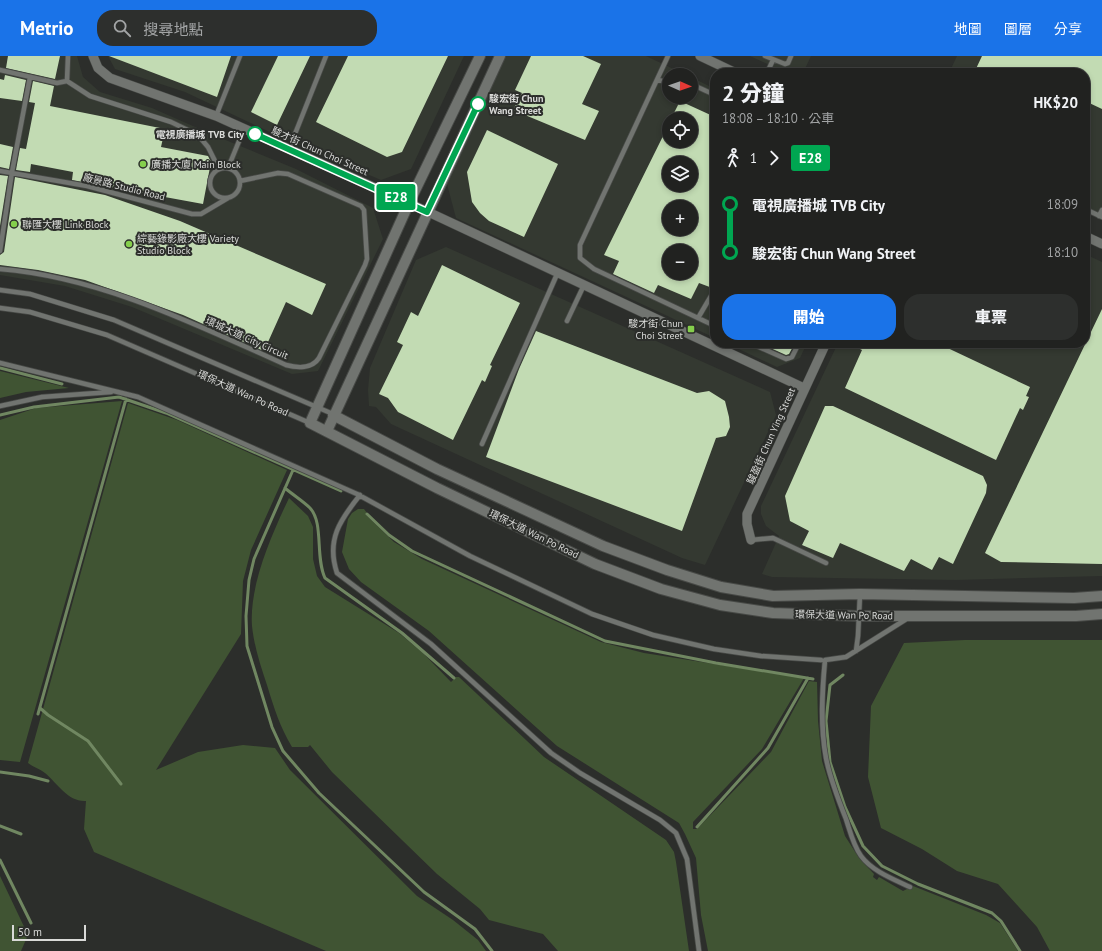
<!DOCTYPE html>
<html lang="zh-TW">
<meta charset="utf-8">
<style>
:root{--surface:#212220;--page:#2d2f2d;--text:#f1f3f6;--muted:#a2a4a5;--line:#3e3f3e;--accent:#1a73e8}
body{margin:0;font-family:"PT Sans","Noto Sans TC",sans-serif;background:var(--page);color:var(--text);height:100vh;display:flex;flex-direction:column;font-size:15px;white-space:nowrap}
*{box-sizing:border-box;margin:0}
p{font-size:13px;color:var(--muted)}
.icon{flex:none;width:22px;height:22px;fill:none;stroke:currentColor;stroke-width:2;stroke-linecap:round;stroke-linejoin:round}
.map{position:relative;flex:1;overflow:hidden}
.side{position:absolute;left:710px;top:12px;width:380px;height:280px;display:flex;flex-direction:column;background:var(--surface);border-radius:16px;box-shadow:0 2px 6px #0003,0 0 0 1px var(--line)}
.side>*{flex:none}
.badge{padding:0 8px;border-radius:3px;font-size:14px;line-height:26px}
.needle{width:26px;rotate:92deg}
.fabs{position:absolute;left:662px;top:12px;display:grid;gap:8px}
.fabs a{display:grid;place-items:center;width:36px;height:36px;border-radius:50%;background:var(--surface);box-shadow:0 2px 6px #0003,0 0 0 1px var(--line);font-size:20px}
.scale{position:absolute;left:12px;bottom:10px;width:74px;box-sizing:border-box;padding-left:4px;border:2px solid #d9dad8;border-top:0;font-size:11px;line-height:14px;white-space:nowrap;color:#d9dad8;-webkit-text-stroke:3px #2c2e2b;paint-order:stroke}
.map>.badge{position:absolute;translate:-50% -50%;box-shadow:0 0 0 2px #fff}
.legs{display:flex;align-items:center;gap:6px;height:44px;padding:0 12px;font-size:13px}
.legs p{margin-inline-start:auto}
.overview{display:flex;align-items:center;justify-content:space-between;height:68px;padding:0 12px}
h1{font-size:22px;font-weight:800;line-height:30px}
.cta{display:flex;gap:8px;margin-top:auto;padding:8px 12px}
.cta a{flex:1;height:46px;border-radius:16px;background:var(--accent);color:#fff;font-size:16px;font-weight:800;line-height:46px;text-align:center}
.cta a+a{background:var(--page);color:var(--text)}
ul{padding:0 12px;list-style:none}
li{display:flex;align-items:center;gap:14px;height:48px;font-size:15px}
li i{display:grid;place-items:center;width:6px;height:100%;margin:0 5px;background:currentColor}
li i::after{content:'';width:10px;height:10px;margin:-5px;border:3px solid;border-radius:50%;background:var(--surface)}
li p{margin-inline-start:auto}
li:first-child i{background:linear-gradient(#0000 50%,currentColor 0)}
li:last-child i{background:linear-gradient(currentColor 50%,#0000 0)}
header{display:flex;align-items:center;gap:24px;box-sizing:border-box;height:56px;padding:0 20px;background:var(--accent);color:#fff}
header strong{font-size:19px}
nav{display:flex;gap:22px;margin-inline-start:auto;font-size:14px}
.search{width:280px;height:36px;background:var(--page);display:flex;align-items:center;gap:10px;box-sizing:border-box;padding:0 14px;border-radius:16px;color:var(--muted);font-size:15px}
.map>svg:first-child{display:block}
</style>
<header>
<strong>Metrio</strong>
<div class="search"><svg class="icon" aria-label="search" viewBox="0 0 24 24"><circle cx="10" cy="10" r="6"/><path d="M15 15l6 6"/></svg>搜尋地點</div>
<nav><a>地圖</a><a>圖層</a><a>分享</a></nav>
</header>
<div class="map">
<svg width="1102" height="895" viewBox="0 0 1102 895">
<rect width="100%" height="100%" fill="#2c2e2b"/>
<path fill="#343931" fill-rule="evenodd" d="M0,0H77L83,21L100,36L152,52L211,78L296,113L373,152L383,183L318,315L292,318L132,251L65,230L0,219Z
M108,0H464L411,113L381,124L276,79L185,36L115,13Z
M506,0H646L686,19H669V41H691V21L715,33V282L456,162L447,128ZM669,63H691V85H669ZM669,107H691V129H669ZM669,151H691V173H669ZM669,195H691V217H669Z
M750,0H811L803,17H787Z
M957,0H1102V163L1085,155V17H949Z
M446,191L770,336L776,359L705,509L682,502L391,368L376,351L369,350L368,334L370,312L416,204Z
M1085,198L1102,206V520L956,524L772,521L762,518L779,480L766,470L761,458V450L838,287H1085Z
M726,287H807L800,302L777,311Z"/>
<path fill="#405433" d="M0,315L69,332L26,336L0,342Z
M122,345L20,706L0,704V364L36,352Z
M128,347L177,364L287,414L251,494L243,525L241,578L156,714L198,696L243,689L275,692L290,714L417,840L453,864L478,884L486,895H326L94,796L84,773L86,745C68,746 58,728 45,717C40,713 33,711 28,707Z
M289,442L308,460L313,471V503L317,520L325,531L399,577L423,597L451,626L456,621H459L544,701L666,784L674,796L676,806L689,895H558L543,878L489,864L480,853L437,818L332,716L310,689L308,691H292C280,671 274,652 267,629C261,611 254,590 252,570C249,529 272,478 289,442Z
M358,453H364L367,457L366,459L394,486L422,503L601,586L644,597L804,622L762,693L693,766V773H697L771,696L809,625L817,626L818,665L822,705L845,780L859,802L874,818L873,821L877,824L879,821L903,835L913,830L986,859L1000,867L1018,895H708L701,859L696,802L685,778L679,767L557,690L429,575L361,526L349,513L342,496L348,463L352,457Z
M965,584H1102V895H1050L1037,871L998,828L957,815L922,793L881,772L868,721L871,650L904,587Z
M0,820L28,879L21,895H0Z"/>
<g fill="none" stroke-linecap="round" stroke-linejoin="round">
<path stroke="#708761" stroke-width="3" d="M0,312L62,328
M0,359L34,351L119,341L166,357L341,435
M293,414L254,503L249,524L246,560L247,590L272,671L283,695L319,737L424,836L475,873L492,895
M285,432C293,439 303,445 310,452C324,467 315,501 325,522L402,577L454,622
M367,458L389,479L412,495L605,585L716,607L813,623
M843,619L830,629L826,665L830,706L845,751L863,790L882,810L918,828L992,857L1001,865L1020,895
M40,652L48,659L88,685L121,728
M38,658L126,343
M0,716L29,720L48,725
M0,770L21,778
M697,771L768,692L808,622
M0,804L31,867"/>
</g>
<path fill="#c2dbb3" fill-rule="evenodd" d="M8,0H60L55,23L6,12Z
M109,0H231L217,41Z
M278,0H310L277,69L251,56Z
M348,0H448L402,96L387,101L316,66Z
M531,0H583L601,8L582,48L599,55L585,84L513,54L522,37L515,34Z
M982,0H1102V53L1085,45V17H974Z
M5,19L26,24L22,45L0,42V23L4,24Z
M33,25L54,30L50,50L165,73L161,91L208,100L211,106L203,148L72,124L73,116L31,108L30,116L16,114L20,92L26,93L35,47L29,46Z
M680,45L715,61V233L699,227L691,243L658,229L654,237L613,218L619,205L604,199L669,68V85H691V63H671ZM669,107H691V129H669ZM669,151H691V173H669ZM669,195H691V217H669Z
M487,74L558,108L524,181L489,165L480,157L472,146L467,116Z
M0,88L13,91L9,113L0,111Z
M0,119L8,120L0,170Z
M15,121L105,139L180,165L326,228L312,259L286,246L264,295L183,259L85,224L38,214L0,209V199L4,196Z
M442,209L520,247L490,309L492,310L485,326L482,324L453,384L398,356L388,342L379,338L403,289L397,286L411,256L418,260Z
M1102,253V508L1001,506L985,497Z
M536,275L697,337L709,335L725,345L729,361L730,371L726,380L716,382L682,475L486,401L519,313Z
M759,287H795L789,298L786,299Z
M848,287H937L1030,331L1026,340L1029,341L1023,354L1020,352L996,404L845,332L862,294Z
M825,350H833L983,420L987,429L986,437L953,508L939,501L932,514L911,503L904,515L840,487L833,502L802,489L809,475L790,465L785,440Z"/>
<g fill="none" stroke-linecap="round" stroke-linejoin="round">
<defs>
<path id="lane" d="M68,0L67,25L90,40L171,66L198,79L208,91L219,113
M668,0L580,189V202L594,213L715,270
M765,0L785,8L788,7L791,0
M0,14L57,27L67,25
M767,17L773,4
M657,24L669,26
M691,28L715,39
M216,60L240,0
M289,93L326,0
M210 127a15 15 0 1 1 30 0a15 15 0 1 1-30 0Z
M228,112L244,73
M0,115L87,130L192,158H201L228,142
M1085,153L1102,161
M1099,160L1102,154
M0,195L12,116L30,21
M0,213C100,221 195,268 286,309C297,312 312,313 319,302L365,209L367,203L364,154L361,150L288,118L278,117L240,125
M0,234L30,238L114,264L333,358
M0,252L30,256L107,279L310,367
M698,262L711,240L715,242
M567,265L584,229
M750,287L786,303L792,301L799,287
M0,307L138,341L357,438L470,500L592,558L653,579L714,593L761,600L821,604
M0,350L42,341L111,336
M482,388L558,216
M360,439C340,464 326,484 337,517L431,588L551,697L580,717L660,764L676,777L687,803L699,895
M751,484L773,482L826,507
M908,562L846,601L825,604C822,636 820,670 826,702C830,723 838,743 846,763C850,775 853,789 861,800C872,815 893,823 910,831
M856,595L858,580L860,538"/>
<path id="street" d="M93,0L98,12L110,22L216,60L409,147L804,332
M700,0L736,17
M1085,180L1102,188
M751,484L747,468V458L826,287"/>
<path id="secondary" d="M480,0L409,147L310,367L437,432L595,508L661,533L720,549L773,557L859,560H1076L1102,558
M333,359L437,413L603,490L667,514L721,531L773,540L860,538L1074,542L1102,540
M327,375L500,0"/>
</defs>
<use href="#lane" stroke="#474946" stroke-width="6"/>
<use href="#street" stroke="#474946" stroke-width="10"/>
<use href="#secondary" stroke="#474946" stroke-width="12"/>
<use href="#lane" stroke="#717470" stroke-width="4.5"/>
<use href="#street" stroke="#717470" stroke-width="9"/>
<use href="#secondary" stroke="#717470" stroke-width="10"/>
</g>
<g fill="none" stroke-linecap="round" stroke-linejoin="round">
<defs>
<path id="line-1" d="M255,78L427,156L478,48"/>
</defs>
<use href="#line-1" stroke="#fff" stroke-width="9"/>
<use href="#line-1" stroke="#00a651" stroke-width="6"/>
</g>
<g fill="#fff" stroke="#00a651" stroke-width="2">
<circle cx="478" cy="48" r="7"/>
<circle cx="255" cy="78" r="7"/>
</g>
<g fill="#85cf4c" stroke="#2c2e2b" stroke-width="1.5">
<circle cx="143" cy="108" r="4"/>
<circle cx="14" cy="168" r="4"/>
<circle cx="129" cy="188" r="4"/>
<rect x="687" y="269" width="8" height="8" rx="2"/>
</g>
<g text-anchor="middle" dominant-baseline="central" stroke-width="4" stroke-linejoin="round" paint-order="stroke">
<g font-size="10" font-weight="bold" fill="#d9dad8" stroke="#2c2e2b" text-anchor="start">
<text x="489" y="42">駿宏街 Chun<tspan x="489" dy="12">Wang Street</tspan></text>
<text x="244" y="78" text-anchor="end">電視廣播城 TVB City</text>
</g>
<g font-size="10" fill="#d9dad8" stroke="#2c2e2b">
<text transform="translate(320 95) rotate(24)">駿才街 Chun Choi Street</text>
<text transform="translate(124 131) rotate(14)">廠景路 Studio Road</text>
<text transform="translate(247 282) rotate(24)">環城大道 City Circuit</text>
<text transform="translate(243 337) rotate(24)">環保大道 Wan Po Road</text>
<text transform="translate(771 380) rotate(-66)">駿盈街 Chun Ying Street</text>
<text transform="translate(534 478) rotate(26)">環保大道 Wan Po Road</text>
<text transform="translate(844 559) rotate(1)">環保大道 Wan Po Road</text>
</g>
<g font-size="10" fill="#d9dad8" stroke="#2c2e2b" text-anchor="start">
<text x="151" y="108">廣播大廈 Main Block</text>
<text x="22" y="168">聯匯大樓 Link Block</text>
<text x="137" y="182">綜藝錄影廠大樓 Variety<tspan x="137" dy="12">Studio Block</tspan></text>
<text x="683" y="267" text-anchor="end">駿才街 Chun<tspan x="683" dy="12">Choi Street</tspan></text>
</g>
</g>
</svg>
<div class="fabs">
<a><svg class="needle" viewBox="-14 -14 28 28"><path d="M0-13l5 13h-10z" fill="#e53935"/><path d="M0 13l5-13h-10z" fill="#a2a4a5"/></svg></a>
<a><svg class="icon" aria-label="locate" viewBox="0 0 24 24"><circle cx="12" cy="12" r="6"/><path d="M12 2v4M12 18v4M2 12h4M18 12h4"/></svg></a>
<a><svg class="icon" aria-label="layers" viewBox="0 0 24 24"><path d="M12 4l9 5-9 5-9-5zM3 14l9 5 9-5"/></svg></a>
<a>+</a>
<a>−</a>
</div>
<div class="scale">50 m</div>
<b class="badge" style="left:396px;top:141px;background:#00a651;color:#fff">E28</b>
<section class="side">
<div class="overview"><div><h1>2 分鐘</h1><p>18:08 – 18:10 · 公車</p></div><b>HK$20</b></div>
<div class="legs"><svg class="icon" aria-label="walk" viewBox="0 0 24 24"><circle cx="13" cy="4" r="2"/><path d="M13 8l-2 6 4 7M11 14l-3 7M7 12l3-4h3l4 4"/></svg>1<svg class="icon" aria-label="forward" viewBox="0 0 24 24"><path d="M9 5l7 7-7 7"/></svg><b class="badge" style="background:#00a651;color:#fff">E28</b></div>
<ul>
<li><i style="color:#00a651"></i><b>電視廣播城 TVB City</b><p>18:09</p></li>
<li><i style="color:#00a651"></i><b>駿宏街 Chun Wang Street</b><p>18:10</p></li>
</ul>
<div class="cta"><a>開始</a><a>車票</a></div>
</section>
</div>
